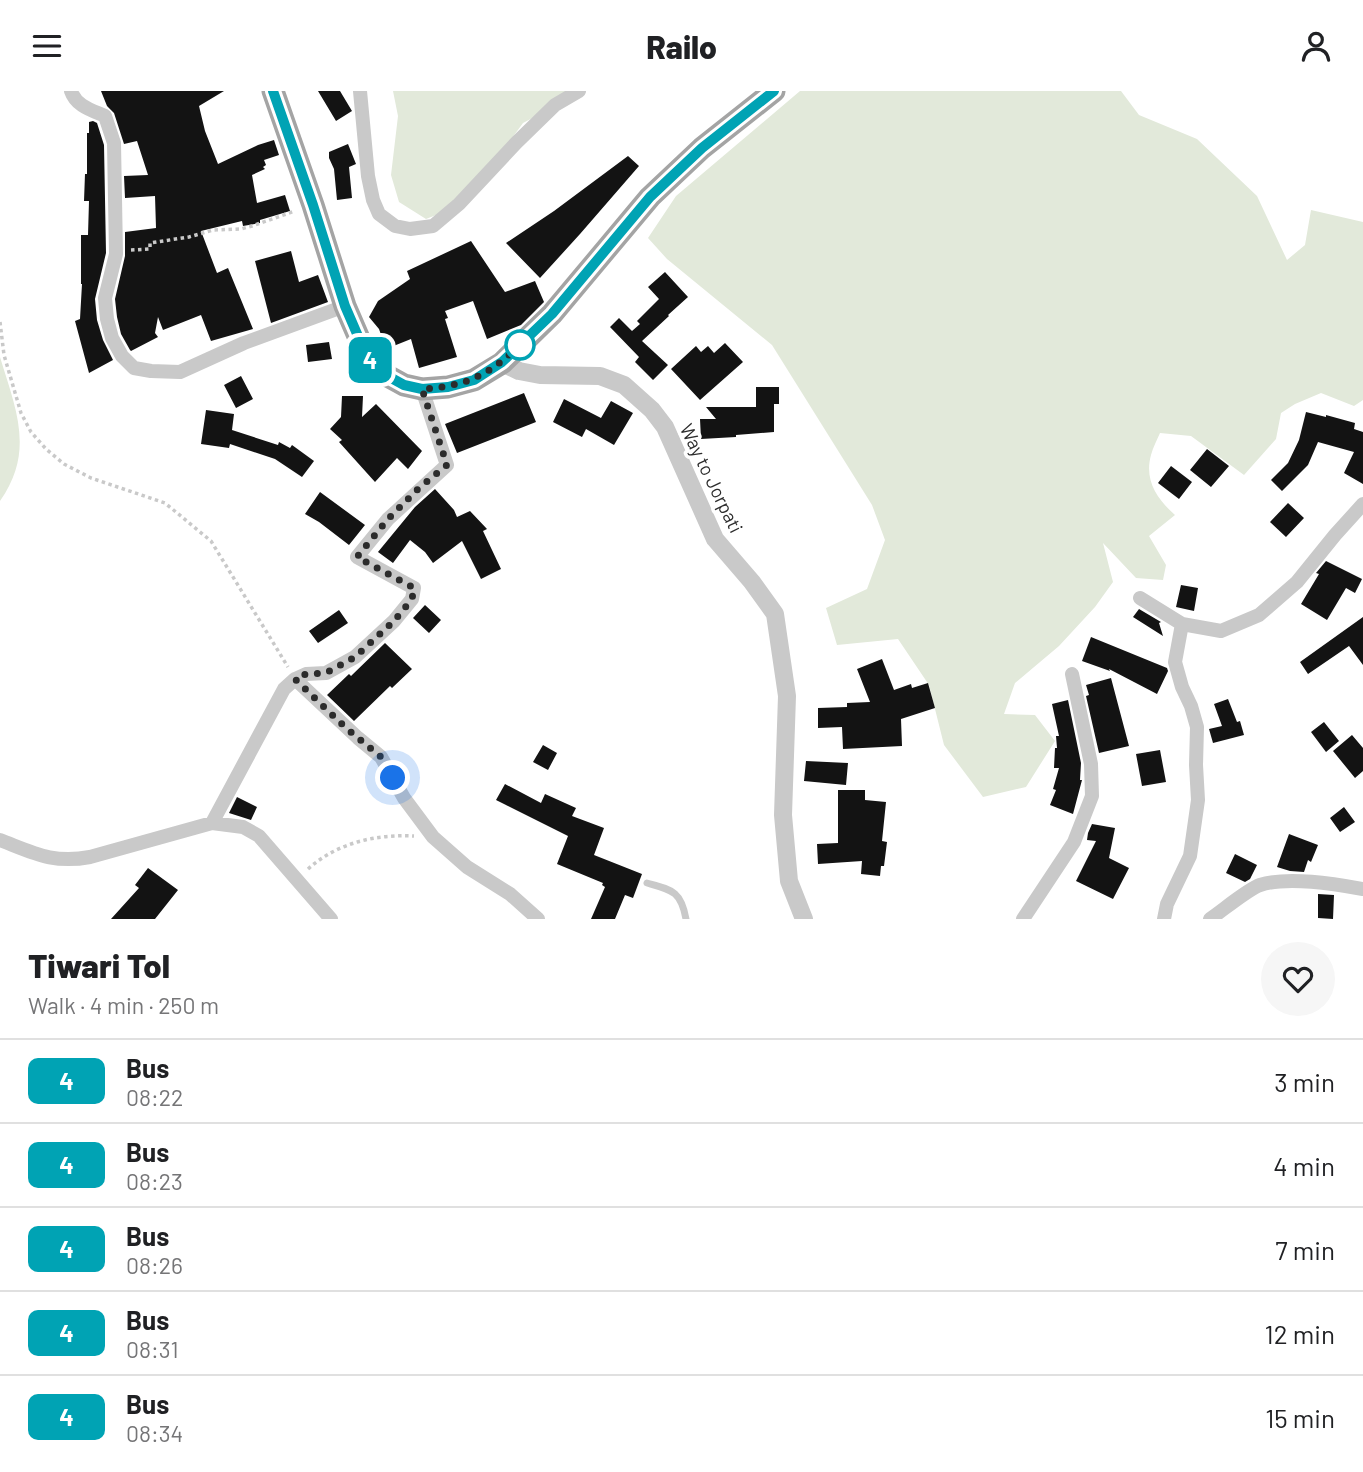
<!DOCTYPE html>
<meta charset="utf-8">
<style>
:root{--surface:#fff;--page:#f6f6f6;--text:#202124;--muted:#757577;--line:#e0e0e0}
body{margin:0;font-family:Barlow,sans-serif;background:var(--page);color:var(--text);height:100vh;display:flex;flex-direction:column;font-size:26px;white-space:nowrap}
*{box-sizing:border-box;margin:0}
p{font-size:23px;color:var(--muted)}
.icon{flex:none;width:38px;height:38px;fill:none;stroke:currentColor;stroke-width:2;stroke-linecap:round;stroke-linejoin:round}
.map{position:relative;height:828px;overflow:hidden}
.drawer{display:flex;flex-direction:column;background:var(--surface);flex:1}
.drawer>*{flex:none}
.badge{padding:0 14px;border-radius:10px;font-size:24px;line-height:46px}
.you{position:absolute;width:35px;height:35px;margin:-18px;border:5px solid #fff;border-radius:50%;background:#1a73e8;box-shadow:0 0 0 10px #1a73e833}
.map>.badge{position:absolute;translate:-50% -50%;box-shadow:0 0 0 4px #fff}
.round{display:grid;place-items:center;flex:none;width:74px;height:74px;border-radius:37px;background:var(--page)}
.headline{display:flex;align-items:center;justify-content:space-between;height:119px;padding:0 28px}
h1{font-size:33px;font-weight:800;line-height:52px}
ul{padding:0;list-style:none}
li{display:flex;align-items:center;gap:21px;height:84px;padding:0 28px;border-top:2px solid var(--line)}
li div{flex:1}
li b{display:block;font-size:26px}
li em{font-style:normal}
li .badge{min-width:77px;font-weight:700;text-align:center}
header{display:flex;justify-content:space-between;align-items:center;height:91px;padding:0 28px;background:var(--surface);font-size:32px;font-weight:800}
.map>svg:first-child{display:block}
</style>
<header><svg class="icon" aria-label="menu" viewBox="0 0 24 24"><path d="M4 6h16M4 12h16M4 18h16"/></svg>Railo<svg class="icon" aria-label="person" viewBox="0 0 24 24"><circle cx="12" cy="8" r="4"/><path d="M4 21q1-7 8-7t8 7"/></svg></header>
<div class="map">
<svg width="1363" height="828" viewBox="0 0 1363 828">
<rect width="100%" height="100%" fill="#fff"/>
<path fill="#e2e9da" d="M393,0H583L523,32L464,113L426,128L399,111L391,84L398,25Z
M800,0H1121L1139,24L1197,48L1257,105L1287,169L1305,154L1311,119L1363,131V309L1354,315L1321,302L1295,313L1281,322L1276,348L1244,384L1191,345L1160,342C1157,349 1153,356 1151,364C1144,389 1157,408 1175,424L1149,445L1166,474L1163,489L1136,487L1103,452L1113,491L1095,516L1059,555L1015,592L1004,623L1035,624L1055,650L1026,696L983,706L944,654L929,594L898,548L837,554L826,517L867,498L885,449L872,414L772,254L667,168L648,147L676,105Z
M0,266C16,319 35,360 0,410Z"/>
<path fill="#131313" d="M101,0H224L199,15L205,40L218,73L258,54L274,49L279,64L264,69L266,74L263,76L265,78L252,84L257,112L285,104L290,120L260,129V132L243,135L242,130L201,140L217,182L228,177L253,238L211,250L201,224L163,239L158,226L155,242L158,246L131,260L130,259L121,243L117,226L115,208L125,165V141L156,137L155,105L125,107L124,85L148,84L137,50L124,53L114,22L107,15Z
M318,0H340L352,20L336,30Z
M93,30L97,32L104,54L106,162L95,208L97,229L103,249L113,269L89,282L75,230L80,228L82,193H81V144H88L89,110H84L85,83H87V42H89V31Z
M348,53L356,73L349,76L352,107L337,109L334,78L329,67V61Z
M628,65L639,75L580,143L540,187L506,152L554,120Z
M471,150L505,201L535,190L544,211L521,234L487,248L473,210L445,220L448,227L445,228L457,266L419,277L411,248L386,258L379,238L369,226L378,210L410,188L407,180Z
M291,160L299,191L318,184L328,211L271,232L255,170Z
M665,181L688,206L668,224L669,225L642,250L668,274L653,289L635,271L639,266L610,236L619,227L632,240L640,233L637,230L659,208L648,196Z
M329,251L332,268L308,271L306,254Z
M725,252L743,271L700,309L671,278L696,255L701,261L708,255L714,262Z
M241,285L253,308L236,317L224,294Z
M756,296H779V313H774V341L736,344V346L701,348L700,328H716L706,316H756Z
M524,302L536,331L457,362L445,333Z
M342,305H363L362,326L376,313L422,360L408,378L397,367L375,391L339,351L342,349L330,338L341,326Z
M564,308L601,327L611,310L633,322L614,354L586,338L582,346L553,331Z
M206,319L234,323L232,339L278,354L279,351L290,357L292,354L314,370L302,386L275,368L230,353L229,357L201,353Z
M1306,321L1326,326V324L1355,332L1354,338L1363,341V393L1344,382L1354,361L1318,351L1308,374L1282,400L1271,389L1288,372L1299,349Z
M1207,358L1229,375L1211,396L1190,379Z
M1171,375L1192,391L1179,408L1158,392Z
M435,398L454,419L457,426L470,420L487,438L483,440L501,478L481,488L462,450L433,472L425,461L410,449L393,472L378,461L415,416Z
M320,401L365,434L349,454L319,431L305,423Z
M1288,412L1304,427L1286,446L1270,431Z
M1326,470L1362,488L1355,502L1346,497L1327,529L1301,513L1319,483L1316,482Z
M1181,494L1198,497L1194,520L1176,516Z
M425,514L441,529L429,542L413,527Z
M1139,518L1161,531L1159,532L1163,545L1133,526Z
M339,519L348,532L318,552L309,540Z
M1363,526V574L1349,555L1308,583L1300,571Z
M1091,546L1167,577L1168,580L1157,603L1109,578L1110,580L1082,570Z
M385,552L412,578L392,597L390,595L354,630L327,604L349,583L351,585Z
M882,568L894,599L911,593L912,597L928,592L935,617L901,628L902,655L843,658L842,636L818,637V617L847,616V612L870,611L857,578Z
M1111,587L1129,655L1099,662L1086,605L1089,604L1086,594Z
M1228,608L1237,631L1240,630L1244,644L1213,652L1209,638L1222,635L1214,613Z
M1068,609L1081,672L1080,689H1082L1073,723L1050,714L1056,699L1053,698L1059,677H1054L1055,657H1057L1056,645H1059L1052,613Z
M1324,631L1339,650L1326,661L1311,641Z
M1352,644L1363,657V680L1355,687L1333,660Z
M543,654L557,662L548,679L533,671Z
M1160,659L1166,691L1142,695L1136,663Z
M806,670L848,672L846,694L804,690Z
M505,693L541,712L545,703L576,717L572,725L604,737L594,764L642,783L633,807L625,804L615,828H591L605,796L602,794L603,792L557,773L568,745L496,709Z
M838,699H865V709L886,711L882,750L887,751L884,775H881L880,785L861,783L862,770L818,773L817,753L838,752Z
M237,706L257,716L251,729L229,722Z
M1344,716L1355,731L1340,741L1330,727Z
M1092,733L1115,737L1109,767L1129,777L1113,808L1076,790L1096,750L1087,749L1088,742Z
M1289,743L1318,754L1311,771L1308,769L1304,781L1290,780L1277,776Z
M1235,763L1257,774L1250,788L1245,791L1226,782Z
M148,777L178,799L155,828H111L139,797L135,794Z
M1318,803L1334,804L1333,828L1318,827Z"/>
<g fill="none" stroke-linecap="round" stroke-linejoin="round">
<path stroke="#c9c9c9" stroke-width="3.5" stroke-dasharray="3.5 3.5" stroke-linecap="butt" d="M131,159L150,158V152L189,146L213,139L241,138L252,135L295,120
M0,231L4,264L21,322L31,341L46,358L64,373L91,387L165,412L211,450L288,576
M308,778C337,752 375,743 414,745"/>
<path stroke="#c9c9c9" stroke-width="7" d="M647,792C672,799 681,800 686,828"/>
<path stroke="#c9c9c9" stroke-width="14" d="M71,0C76,15 91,19 105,25L114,52L116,163L105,207L107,228L112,247L122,265L134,277L151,280L180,281L244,252L345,215
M360,0L368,85L373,109L379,123L395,135L410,138L433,135L459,113L516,52L555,14L579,0
M1140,507L1182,533
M295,588L358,647L381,666L404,707L433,746L467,776L510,803L538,828
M212,732L284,598L295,588L306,583L326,582L355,566L394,530L412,508L414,497L357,466L388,428L447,374L422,298
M0,749C34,762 53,773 90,766L212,732L243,736L259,745L331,828
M1023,828L1074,751L1092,705L1091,673L1072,583
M1164,828L1167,813L1190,765L1198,709L1196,674L1197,636L1191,615L1182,596L1175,571L1182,533L1221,540L1259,524L1297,491L1335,444L1363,413
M1210,828C1222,820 1248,798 1260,794C1288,785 1335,793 1363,798"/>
<path stroke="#c9c9c9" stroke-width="18" d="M502,272L519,280L540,284L600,285L624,294L652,319L665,336L715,448L752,491L775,523L787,605L783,724L789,790L804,828"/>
<path stroke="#a4a4a4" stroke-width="23" d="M273,0L313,114L345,215L367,266L384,283L404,294L422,298L448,296L474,289L502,272L552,223L650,106L702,57L774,0"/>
</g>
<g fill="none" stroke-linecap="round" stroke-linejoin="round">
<defs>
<path id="line" d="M273,0L313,114L345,215L367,266L384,283L404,294L422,298L448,296L474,289L502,271L552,223L650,106L702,57L774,0"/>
</defs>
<use href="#line" stroke="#fff" stroke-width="16"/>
<use href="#line" stroke="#00a3b4" stroke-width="10"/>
<path stroke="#2c2c2c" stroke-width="7" stroke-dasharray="0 12.6" d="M393,687L381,666L346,637L295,588L306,583L326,582L355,566L394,530L412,508L414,497L357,466L388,428L418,398L447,374L422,298C466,295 488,285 520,254"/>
</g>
<circle fill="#fff" stroke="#00a3b4" stroke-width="3.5" cx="520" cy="254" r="14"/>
<g text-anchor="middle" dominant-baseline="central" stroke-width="7" stroke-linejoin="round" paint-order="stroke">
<g font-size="19" fill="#2c2c2c" stroke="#fff">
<text transform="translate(712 387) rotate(64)">Way to Jorpati</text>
</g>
</g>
</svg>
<div class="you" style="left:393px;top:687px"></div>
<b class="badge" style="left:370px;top:269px;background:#00a3b4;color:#fff">4</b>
</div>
<section class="drawer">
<div class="headline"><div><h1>Tiwari Tol</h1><p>Walk · 4 min · 250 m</p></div><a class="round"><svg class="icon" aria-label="heart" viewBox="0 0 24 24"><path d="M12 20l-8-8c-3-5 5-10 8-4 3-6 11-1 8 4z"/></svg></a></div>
<ul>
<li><span class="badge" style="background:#00a3b4;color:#fff">4</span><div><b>Bus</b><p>08:22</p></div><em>3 min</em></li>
<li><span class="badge" style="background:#00a3b4;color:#fff">4</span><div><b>Bus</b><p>08:23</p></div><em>4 min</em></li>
<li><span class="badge" style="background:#00a3b4;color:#fff">4</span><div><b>Bus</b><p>08:26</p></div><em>7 min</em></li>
<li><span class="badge" style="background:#00a3b4;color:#fff">4</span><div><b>Bus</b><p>08:31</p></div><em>12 min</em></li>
<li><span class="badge" style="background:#00a3b4;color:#fff">4</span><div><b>Bus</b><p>08:34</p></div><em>15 min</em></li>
</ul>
</section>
